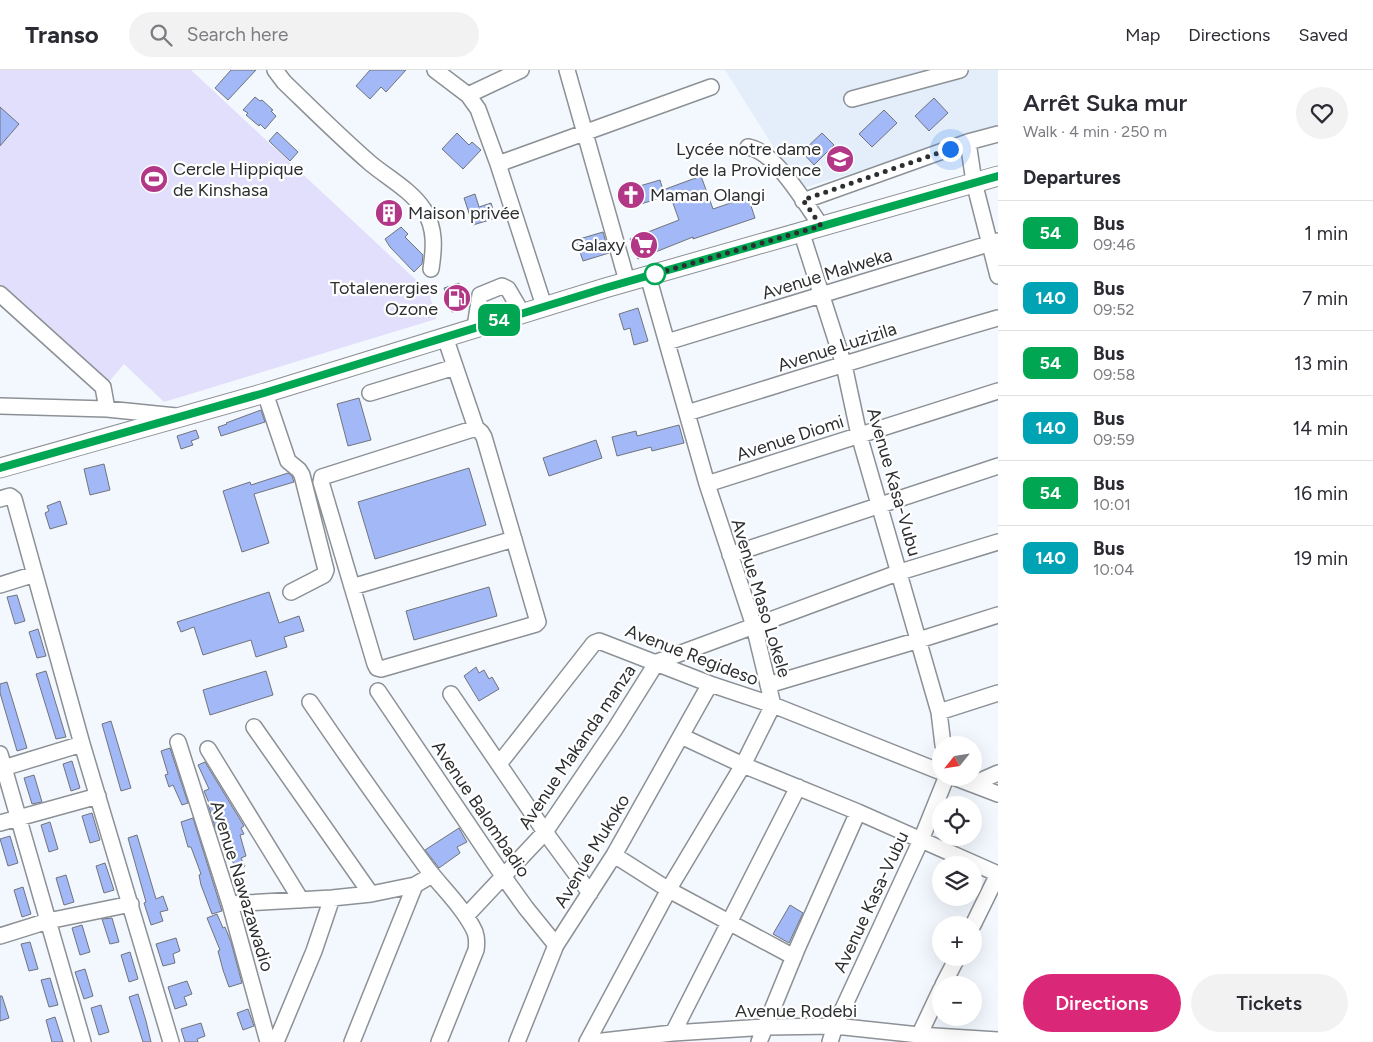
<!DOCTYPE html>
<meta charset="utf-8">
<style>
:root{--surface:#fff;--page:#f2f2f3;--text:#2b2b33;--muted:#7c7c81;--line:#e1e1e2;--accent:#db2777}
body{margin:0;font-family:Figtree,sans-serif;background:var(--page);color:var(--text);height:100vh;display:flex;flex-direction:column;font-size:19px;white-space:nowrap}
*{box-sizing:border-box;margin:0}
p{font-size:16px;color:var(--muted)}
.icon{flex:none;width:28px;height:28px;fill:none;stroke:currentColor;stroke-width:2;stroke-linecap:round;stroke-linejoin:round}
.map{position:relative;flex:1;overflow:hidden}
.drawer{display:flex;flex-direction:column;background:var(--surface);width:375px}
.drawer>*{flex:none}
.badge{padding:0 10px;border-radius:8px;font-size:18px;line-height:32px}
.needle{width:32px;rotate:240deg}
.controls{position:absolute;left:932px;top:666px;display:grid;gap:10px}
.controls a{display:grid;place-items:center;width:50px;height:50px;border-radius:50%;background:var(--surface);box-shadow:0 5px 20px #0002;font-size:25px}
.you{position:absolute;width:25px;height:25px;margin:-12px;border:4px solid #fff;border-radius:50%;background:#1a73e8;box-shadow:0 0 0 8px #1a73e833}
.map>.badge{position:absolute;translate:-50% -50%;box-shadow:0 0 0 2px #fff}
h2{padding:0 25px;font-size:19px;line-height:45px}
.round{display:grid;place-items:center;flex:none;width:52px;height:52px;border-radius:26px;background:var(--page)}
.overview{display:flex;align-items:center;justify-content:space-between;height:85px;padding:0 25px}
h1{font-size:24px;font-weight:600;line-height:38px}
.action{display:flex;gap:10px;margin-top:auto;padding:10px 25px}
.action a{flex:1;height:58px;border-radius:30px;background:var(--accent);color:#fff;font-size:20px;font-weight:600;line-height:58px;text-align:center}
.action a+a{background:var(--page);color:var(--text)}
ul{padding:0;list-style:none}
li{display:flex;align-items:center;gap:15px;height:65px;padding:0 25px;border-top:1px solid var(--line)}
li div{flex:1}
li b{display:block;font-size:19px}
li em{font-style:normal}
li .badge{min-width:55px;font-weight:700;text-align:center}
header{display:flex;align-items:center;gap:30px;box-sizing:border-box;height:70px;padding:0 25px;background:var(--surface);border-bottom:1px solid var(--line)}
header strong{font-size:24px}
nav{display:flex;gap:28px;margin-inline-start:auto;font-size:18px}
.search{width:350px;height:45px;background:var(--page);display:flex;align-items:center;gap:12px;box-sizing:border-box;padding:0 18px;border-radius:28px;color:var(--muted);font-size:19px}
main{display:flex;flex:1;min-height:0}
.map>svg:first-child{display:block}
</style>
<header>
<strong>Transo</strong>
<div class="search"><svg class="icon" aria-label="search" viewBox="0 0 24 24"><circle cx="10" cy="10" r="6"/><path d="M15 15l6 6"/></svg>Search here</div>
<nav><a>Map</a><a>Directions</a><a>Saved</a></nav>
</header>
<main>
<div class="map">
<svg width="998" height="972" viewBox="0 0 998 972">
<rect width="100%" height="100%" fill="#f3f8fe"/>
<path fill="#e3eefa" d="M725,0H998V59L800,119Z"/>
<path fill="#e1dffb" d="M0,0H191L429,222L436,249L164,332L124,294L107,314L0,217Z"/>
<path fill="#a2b8f7" stroke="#71747a" d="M231,0H256L228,30L215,18Z
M370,0H406L386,22L381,17L370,29L356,16Z
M255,27L260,31L262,30L273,40L271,41L276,46L265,59L260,54L259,56L246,45L248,43L243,40Z
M934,28L948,43L929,61L915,46Z
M0,37L19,54L0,76Z
M884,40L897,53L872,77L859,64Z
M277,62L298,82L290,91L269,71Z
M457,63L469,75L472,72L481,80L463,99L442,79Z
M822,63L834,75L814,95L802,82Z
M701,106L713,139L748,127L755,148L693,169V167L638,189L630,169L679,150L670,125L631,137L626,120L660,110L663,120Z
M475,124L479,137L491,133L496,148L473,155L464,128Z
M384,131L402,142L393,156L376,144Z
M401,157L408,164L405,167L423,185L422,194L414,202L390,177L385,169Z
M603,162L609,183L583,191L576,170Z
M459,213L466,238L452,242L444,218Z
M638,238L648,271L634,275L630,258L624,260L619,244Z
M359,328L371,370L348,376L337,334Z
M261,340L265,352L221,366L218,357L227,354L226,353Z
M679,355L684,373L652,381L651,377L617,386L612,367L636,361L637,366Z
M196,360L199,368L191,371L193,375L181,379L177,366Z
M596,370L602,388L549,406L543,388Z
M104,394L110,420L90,425L84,399Z
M469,398L486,455L375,489L358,432Z
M288,403L292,406L294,412L254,424L269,473L242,482L223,421L250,412L251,415Z
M60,431L67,454L50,459L45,443L49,441L47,436Z
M489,517L497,546L414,570L406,541Z
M269,522L279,553L299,546L304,561L284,567L287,577L256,587L251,570L203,585L194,557L181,562L177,552Z
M17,525L25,551L15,554L7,527Z
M38,559L46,586L37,588L29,562Z
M476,597L479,603L484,600L489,609L492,607L499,619L479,631L464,606Z
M46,601L66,667L56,669L36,604Z
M266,601L273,625L210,645L203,620Z
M7,612L27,678L17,681L0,623V614Z
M111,651L131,718L121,721L102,654Z
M170,678L188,733L182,735L173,715L169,717L165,705L168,704L161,681Z
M72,691L80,718L71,721L63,694Z
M205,692L244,756L241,758L244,764L240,765L246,786L241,788L245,796L237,800L224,775L226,774L215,757L208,734L209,733L204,721L209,719L198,695Z
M34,705L42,732L32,734L24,708Z
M92,743L100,770L90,773L82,746Z
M193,748L222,841L212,844L201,815L199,805L201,804L191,777H188L181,752Z
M50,752L58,779L49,782L41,755Z
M459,758L467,772L457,777L460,783L439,798L425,780Z
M137,765L156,829L163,826L168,840L160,842L163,851L151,855L144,833L146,832L128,768Z
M10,766L18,793L8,796L0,769Z
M105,793L114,820L104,823L96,796Z
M66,805L74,832L64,835L56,808Z
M23,817L31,844L22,847L14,820Z
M790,835L803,843L789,873L773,864Z
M217,844L223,858L225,857L231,872L242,913L229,917L223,900L218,881L220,880L207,848Z
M112,848L119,872L110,874L102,849Z
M82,855L90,882L80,885L72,858Z
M176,868L180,881L173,884L175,893L163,896L156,874Z
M30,872L38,899L29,901L21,874Z
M130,882L138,909L129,912L121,885Z
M85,899L93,926L84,929L75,902Z
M50,908L58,935L49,937L41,910Z
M187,911L192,924L184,927L187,935L175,939L168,917Z
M138,924L146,951L151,972H143L129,927Z
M0,926H2L9,948L0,951Z
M101,935L109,962L99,965L91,938Z
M248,939L254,956L243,960L237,943Z
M55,947L63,972H52L46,950Z
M201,953L205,966L197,969L198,972H185L181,959Z"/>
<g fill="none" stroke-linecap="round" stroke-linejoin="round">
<defs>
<path id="minor" d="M275,0L284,12C312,39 340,67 370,93C388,108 411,120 424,140C436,159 434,179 431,199
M435,0L468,25L478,39L498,94L544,236
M567,0L627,211
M468,25L521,0
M852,29L960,0
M968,72L974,112L998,206
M748,77C775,81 805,133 821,156
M498,94L711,17
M803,131L968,72L998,64
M801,161L844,295L859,365L939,642L943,675
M0,224L103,317L107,339
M475,257L480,225L502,216L508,219L522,243
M445,267L476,358L481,362L484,367L538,552L536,554L381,599L377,598L375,594L321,412L322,407L476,358
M667,272L998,171
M265,323L288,391L299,400L302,405L326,500L324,505L291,522
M370,323L455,297
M0,336L107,339L176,346
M687,343C791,311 894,278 998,248
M707,414L998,321
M0,429L10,426L14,429L82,674L171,972
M730,485L998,396
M0,515L35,504
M352,517L514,469
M768,615L919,570L998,545
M378,621L503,806L526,838L556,875
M451,624L545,762L590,823
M310,632C348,688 387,743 427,798C442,818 464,838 475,862C477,868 477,874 476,880L439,972
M939,642L998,623
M254,657L371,824
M681,666L743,695L858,742L998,804
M178,672L230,834L268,972
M208,679L301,830
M0,684L83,972
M499,694L594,573L599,571L710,614L773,635L941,702
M0,699L82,674
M956,708L998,724
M973,714L998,703
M0,753L98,726
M614,785L669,820L794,887
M230,834L332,828L371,824L415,815L432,805
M466,846L545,762L615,659L657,592L900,502L998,472
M973,855L998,804
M0,866L48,851L131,834
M943,915L957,888
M673,963L798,717
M276,972L314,881L332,828
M352,972L415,815
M517,972L556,875L614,785L710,614
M587,972L673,812L743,695L773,635L754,556L707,414L648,206
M594,972L673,963L766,957L835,956L919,965L998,970
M759,972L797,879L858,742
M830,972L835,956L921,770L946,708
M916,972L941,919"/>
<path id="major" d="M0,398L265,323L605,218L998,106"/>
</defs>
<use href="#minor" stroke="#8c9196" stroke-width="18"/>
<use href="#major" stroke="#8c9196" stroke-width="21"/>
<use href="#minor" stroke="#fff" stroke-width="15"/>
<use href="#major" stroke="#fff" stroke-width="19"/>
</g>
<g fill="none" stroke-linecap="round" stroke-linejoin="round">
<defs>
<path id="line" d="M0,398L264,323L605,218L998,106"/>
</defs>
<use href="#line" stroke="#fff" stroke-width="11"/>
<use href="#line" stroke="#00a651" stroke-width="8"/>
<path stroke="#2c2e30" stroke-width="5" stroke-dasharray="0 9" d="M655,204L648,206L821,156L803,130L950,79"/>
</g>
<defs>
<symbol id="school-disc" viewBox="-11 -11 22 22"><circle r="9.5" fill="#b33787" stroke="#fff"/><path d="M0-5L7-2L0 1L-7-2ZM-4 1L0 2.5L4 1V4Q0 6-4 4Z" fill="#fff"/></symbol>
<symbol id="stadium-disc" viewBox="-11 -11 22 22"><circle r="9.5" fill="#b33787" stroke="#fff"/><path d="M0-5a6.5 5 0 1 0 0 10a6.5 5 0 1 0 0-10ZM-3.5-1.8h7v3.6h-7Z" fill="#fff"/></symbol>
<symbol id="church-disc" viewBox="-11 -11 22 22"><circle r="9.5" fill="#b33787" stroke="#fff"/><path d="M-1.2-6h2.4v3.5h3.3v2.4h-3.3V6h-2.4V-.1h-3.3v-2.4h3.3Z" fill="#fff"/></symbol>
<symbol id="building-disc" viewBox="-11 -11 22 22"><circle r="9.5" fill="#b33787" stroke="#fff"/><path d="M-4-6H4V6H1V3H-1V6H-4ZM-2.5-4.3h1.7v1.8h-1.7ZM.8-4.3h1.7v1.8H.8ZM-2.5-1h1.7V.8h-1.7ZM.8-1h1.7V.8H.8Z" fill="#fff"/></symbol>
<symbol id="supermarket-disc" viewBox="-11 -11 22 22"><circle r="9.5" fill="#b33787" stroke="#fff"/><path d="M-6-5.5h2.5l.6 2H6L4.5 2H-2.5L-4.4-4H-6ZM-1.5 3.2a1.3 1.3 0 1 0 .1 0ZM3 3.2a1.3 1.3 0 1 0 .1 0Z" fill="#fff"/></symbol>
<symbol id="fuel-disc" viewBox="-11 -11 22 22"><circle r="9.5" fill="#b33787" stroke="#fff"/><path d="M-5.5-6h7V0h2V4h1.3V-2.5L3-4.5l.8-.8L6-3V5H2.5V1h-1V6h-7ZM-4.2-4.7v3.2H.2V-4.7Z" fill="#fff"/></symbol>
</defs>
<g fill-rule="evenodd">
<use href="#school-disc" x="824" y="73" width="32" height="32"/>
<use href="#stadium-disc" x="138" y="93" width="32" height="32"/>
<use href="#church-disc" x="615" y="109" width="32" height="32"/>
<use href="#building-disc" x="373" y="127" width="32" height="32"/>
<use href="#supermarket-disc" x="628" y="159" width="32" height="32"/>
<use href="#fuel-disc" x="441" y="212" width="32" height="32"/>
</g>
<circle fill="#fff" stroke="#00a651" stroke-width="2.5" cx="655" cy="204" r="10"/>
<g text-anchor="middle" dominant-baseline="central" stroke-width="4.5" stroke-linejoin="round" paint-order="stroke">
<g font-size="18" fill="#2c2e30" stroke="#fff" text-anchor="end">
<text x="821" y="79">Lycée notre dame<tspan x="821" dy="21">de la Providence</tspan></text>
<text x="173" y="99" text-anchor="start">Cercle Hippique<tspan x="173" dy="21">de Kinshasa</tspan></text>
<text x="650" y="125" text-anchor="start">Maman Olangi</text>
<text x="408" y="143" text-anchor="start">Maison privée</text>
<text x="625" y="175">Galaxy</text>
<text x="438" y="218">Totalenergies<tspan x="438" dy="21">Ozone</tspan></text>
</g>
<g font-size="18" fill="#2c2e30" stroke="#fff">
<text transform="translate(827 204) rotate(-17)">Avenue Malweka</text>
<text transform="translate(837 277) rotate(-18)">Avenue Luzizila</text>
<text transform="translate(790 368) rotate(-18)">Avenue Diomi</text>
<text transform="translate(894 412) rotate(74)">Avenue Kasa-Vubu</text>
<text transform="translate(761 528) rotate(73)">Avenue Maso Lokele</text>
<text transform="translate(692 585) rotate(21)">Avenue Regideso</text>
<text transform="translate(577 677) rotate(-56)">Avenue Makanda manza</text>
<text transform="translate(481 739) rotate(56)">Avenue Balombadio</text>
<text transform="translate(592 781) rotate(-59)">Avenue Mukoko</text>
<text transform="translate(242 816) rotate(73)">Avenue Nawazawadio</text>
<text transform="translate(871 832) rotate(-65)">Avenue Kasa-Vubu</text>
<text x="796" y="941">Avenue Rodebi</text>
</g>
</g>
</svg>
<div class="controls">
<a><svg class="needle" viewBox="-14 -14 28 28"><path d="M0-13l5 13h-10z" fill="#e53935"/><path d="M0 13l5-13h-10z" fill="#7c7c81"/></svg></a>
<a><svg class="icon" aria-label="locate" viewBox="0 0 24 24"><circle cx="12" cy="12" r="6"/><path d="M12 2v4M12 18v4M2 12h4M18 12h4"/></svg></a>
<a><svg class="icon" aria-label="layers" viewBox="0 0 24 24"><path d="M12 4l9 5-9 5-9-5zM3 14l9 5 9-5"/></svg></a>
<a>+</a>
<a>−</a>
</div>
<div class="you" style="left:950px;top:79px"></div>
<b class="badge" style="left:499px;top:250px;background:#00a651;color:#fff">54</b>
</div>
<section class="drawer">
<div class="overview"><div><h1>Arrêt Suka mur</h1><p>Walk · 4 min · 250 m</p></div><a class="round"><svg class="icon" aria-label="heart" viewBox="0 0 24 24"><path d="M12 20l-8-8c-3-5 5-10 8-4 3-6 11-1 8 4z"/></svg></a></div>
<h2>Departures</h2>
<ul>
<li><span class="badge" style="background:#00a651;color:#fff">54</span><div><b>Bus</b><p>09:46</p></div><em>1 min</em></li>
<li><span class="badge" style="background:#00a3b4;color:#fff">140</span><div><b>Bus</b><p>09:52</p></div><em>7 min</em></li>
<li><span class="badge" style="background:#00a651;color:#fff">54</span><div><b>Bus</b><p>09:58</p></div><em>13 min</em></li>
<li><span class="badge" style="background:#00a3b4;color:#fff">140</span><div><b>Bus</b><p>09:59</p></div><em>14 min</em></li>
<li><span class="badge" style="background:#00a651;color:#fff">54</span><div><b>Bus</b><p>10:01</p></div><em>16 min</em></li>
<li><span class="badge" style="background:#00a3b4;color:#fff">140</span><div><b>Bus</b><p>10:04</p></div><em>19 min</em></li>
</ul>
<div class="action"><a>Directions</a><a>Tickets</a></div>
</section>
</main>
